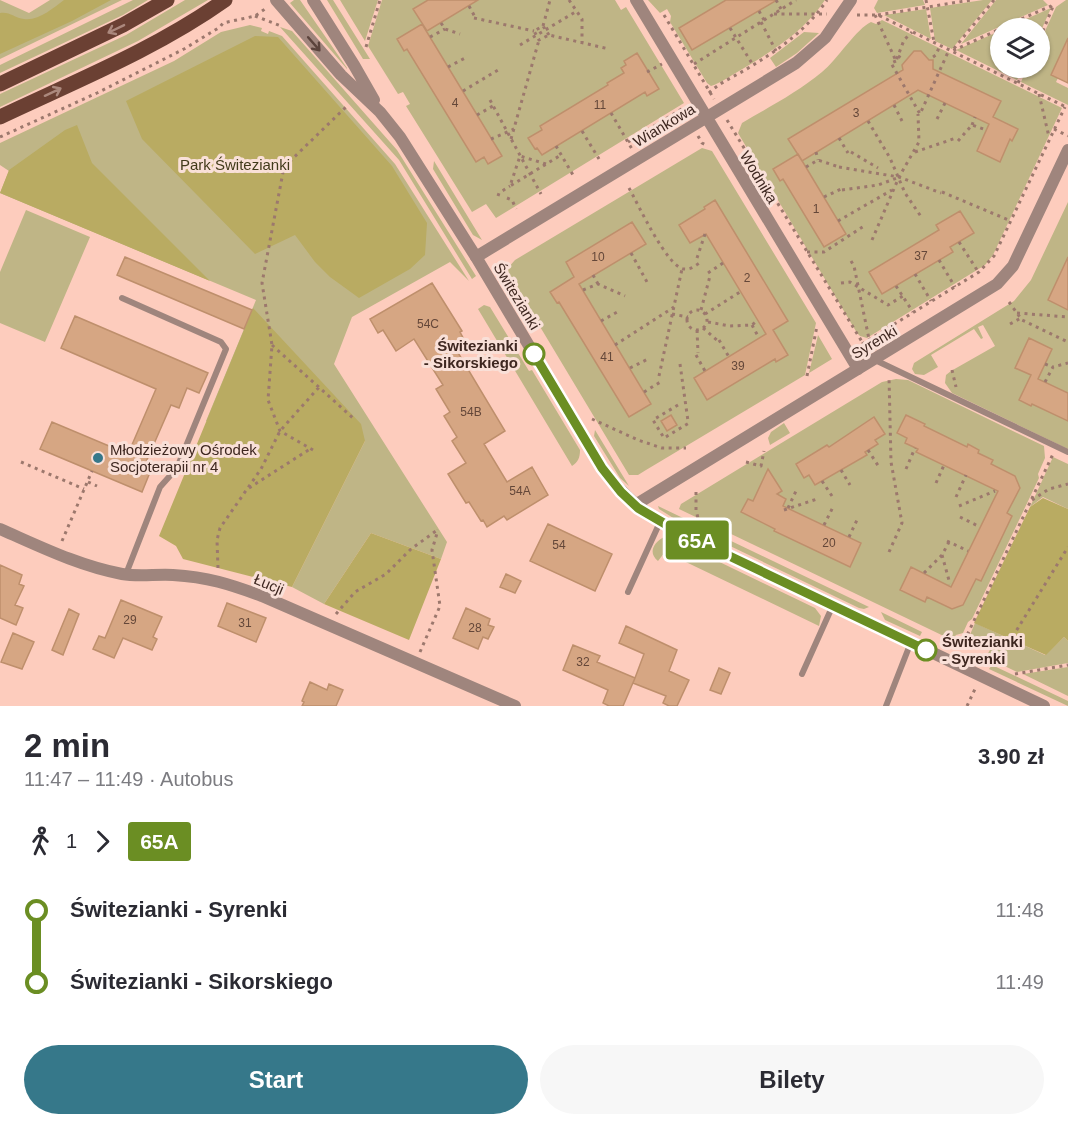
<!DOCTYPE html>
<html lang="pl">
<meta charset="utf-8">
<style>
:root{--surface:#fff;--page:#f7f7f7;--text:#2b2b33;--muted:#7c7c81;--accent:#36788a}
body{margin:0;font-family:Arial,sans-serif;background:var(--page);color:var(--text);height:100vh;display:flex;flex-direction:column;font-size:22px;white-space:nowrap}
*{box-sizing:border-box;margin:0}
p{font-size:20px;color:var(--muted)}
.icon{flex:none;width:33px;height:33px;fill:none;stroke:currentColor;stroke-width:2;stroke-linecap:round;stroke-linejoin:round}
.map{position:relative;height:706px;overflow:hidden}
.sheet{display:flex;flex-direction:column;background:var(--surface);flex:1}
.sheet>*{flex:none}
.badge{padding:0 12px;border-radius:4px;font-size:21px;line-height:39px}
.buttons{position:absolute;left:990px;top:18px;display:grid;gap:12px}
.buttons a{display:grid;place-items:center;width:60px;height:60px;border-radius:50%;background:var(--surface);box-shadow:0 2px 4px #0004;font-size:30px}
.map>.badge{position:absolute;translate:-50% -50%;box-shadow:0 0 0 3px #fff}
.legs{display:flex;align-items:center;gap:9px;height:66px;padding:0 24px;font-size:20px}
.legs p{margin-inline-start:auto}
.headline{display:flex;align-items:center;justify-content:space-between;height:102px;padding:0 24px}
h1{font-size:33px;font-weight:700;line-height:45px}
.action{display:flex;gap:12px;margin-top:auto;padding:12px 24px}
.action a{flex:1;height:69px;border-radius:36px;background:var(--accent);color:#fff;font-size:24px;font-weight:700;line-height:69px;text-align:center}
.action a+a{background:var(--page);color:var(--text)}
ul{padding:0 24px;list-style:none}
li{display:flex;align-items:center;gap:21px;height:72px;font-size:22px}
li i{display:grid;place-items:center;width:9px;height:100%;margin:0 8px;background:currentColor}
li i::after{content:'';width:15px;height:15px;margin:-8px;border:4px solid;border-radius:50%;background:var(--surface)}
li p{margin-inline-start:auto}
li:first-child i{background:linear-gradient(#0000 50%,currentColor 0)}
li:last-child i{background:linear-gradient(currentColor 50%,#0000 0)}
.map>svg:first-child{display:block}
</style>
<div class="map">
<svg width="1068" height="706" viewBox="0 0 1068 706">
<rect width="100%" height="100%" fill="#fdccbd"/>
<path fill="#bfb586" d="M0,0L29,13L50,0H122L0,59Z
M133,0H148L123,15L0,73V65Z
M185,0H208L138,41L0,107V94L126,35Z
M294,0H300L347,68V69L290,3Z
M327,0H333L370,59H363Z
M340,0H378L365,41L343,5Z
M382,0H615L621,10L626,7L684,103L496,218L486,204L472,212L406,106L410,104L403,92L398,94L368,46Z
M648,0H825C803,33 772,51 739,71C730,76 721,83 711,86L707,83L670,22L671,16L667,9L660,13Z
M878,0H923L925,5L877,13L874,8Z
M983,0H992L952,49L935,41L930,8Z
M996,0H1043L1048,5L961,44Z
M1066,0H1068V38L1051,75L1058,78L1056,82L1068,88V105L1021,82L1027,68H1040V42L1056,7Z
M1051,8L1040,33V28H1006Z
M926,9L931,39L884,15Z
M882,20L1062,108L993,255L985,265L867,338L860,336L857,333L738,133L742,123C769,107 798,92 822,72C837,60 857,28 871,22L876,24Z
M250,25L262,28L261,31L268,34L269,31L282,36L395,164L469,281L450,262L352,317L334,364L447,542L441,559L371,533L324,604L292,587L365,441L206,421L256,300L0,193L9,171L0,165V143L174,61L221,32Z
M280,27L292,31L397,150L476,276L472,279L399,160Z
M1000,31V68H1023L1017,80L956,50Z
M804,32L819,33L797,53L776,67L770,58Z
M702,148L712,151L816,323L805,375L646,470L638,475H629L509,275L508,268L515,260Z
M434,161L482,240L473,235L433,169Z
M1068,202V449L952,393L945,383L946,375L951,371L995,346L983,325L978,327L983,338L981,339L974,329L931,355L938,367L924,375L915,374L912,369L914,363L1014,301L1031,280Z
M26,210L90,237L45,342L0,323V272Z
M484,305L490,307L529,371L532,370L580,450C580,458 578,462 572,466L478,309Z
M891,328L897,338L872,352L865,344Z
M818,335L832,359L809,373Z
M896,379L908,380L1044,446L1045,458L1038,474L1039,478L972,619L968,622L963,633L956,635L952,640L679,509L681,504L882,382Z
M784,423L790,433L770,445L768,438L771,432Z
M595,430L629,486L620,478L594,436Z
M1053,457L1068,464V509L1043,497L1030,507Z
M658,506L869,607L864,609L859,608L678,521L659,509Z
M664,537L670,538L815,608L821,616L819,626L665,552L658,561C648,553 653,543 664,537Z
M881,612L922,632L920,636L885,620Z
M975,623L1045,655L1064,637L1068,641V663L1017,672L986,657L991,648L978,642L975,647L969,637Z
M992,665L1068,701V706L989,669Z
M1068,667V696L1023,674Z"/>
<path fill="#b9ab62" d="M64,0H111L72,21L0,54V13C9,11 15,18 24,19C39,21 53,8 64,0Z
M255,36L278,37L392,166L427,223L425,255L410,269L359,298L330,277L315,262L295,235L255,254L142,139L126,101Z
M77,125L92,163L210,281L0,193L9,170L65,130Z
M253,308L361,424L365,441L292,587L183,559L176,546L159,536Z
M1043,498L1068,509V641L1064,637L1046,655L974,623L1030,507Z
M371,533L441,559L409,640L324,604Z"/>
<path fill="#d6a683" stroke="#be8f6c" stroke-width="1.5" d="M428,0H478L427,31L413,9Z
M726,0H777L692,50L679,28Z
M422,24L502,156L488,164L484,157L476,162L407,49L404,51L397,39Z
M1068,38V83L1051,75Z
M914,51H921L929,60H933V69L1001,101L993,117L1018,129L1012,141L1010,139L1000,162L977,151L989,124L918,90L802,161L788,139L903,70L902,65Z
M637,53L659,89L647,96L645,92L542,155L537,148L535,149L528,138L542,130L540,126L608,85L607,83L624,73L621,68L626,65L624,61Z
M798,154L846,234L824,247L783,179L780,181L773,169Z
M715,200L788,321L773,330L788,355L776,362L775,359L707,400L694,378L766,334L706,234L690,243L679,225L705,209L704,207Z
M960,211L974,233L950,247L953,252L882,294L869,272L939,230L936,225Z
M632,222L646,244L579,284L651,404L629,417L559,302L557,303L550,292L574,277L566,262Z
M125,257L252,310L244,329L117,275Z
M1068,257V310L1048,300Z
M432,283L462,331L460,332L467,345L457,351L505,431L484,444L507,482L532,467L548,495L507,520L504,516L487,527L483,520L481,521L469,502L466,503L448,474L466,463L452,441L457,437L444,416L450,412L436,389L443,385L414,339L396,351L383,330L378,333L370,319Z
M75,316L208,373L199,393L187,388L179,408L171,405L146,462L153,465L142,492L40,449L52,422L128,454L156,389L61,348Z
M1029,338L1052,349L1038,379L1068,393V421L1032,404L1031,406L1019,400L1031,375L1015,368Z
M671,415L677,425L667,431L661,421Z
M906,415L925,424L924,426L967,447L968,444L979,450L978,453L993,460L991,464L1015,476L1020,488L1007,513L1012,516L981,581L976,579L963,605L952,609L927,597L925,602L900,590L911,567L951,587L998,491L916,452L918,449L905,443L907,438L897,433Z
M874,417L885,434L875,440L878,444L865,452L867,455L815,485L809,475L804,478L796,464L827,445L829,447Z
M768,469L782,491L777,494L786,499L783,506L861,543L850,567L774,531L775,529L741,512L748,499L753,501Z
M548,524L612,554L595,591L530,561Z
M0,565L22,575L19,584L24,586L15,605L23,608L16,625L0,618Z
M506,574L521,581L515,593L500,587Z
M121,600L162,617L153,637L157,639L152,650L123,638L114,658L93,649L99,636L105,638Z
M227,603L266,618L256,642L218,626Z
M466,608L490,619L488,625L494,627L488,639L483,637L478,649L453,638Z
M69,609L79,614L63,655L52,650Z
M626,626L677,650L669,671L689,680L677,706H669L663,703L666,696L633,683L635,678L623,706H609L603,703L608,690L563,670L573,645L600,656L597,662L635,678L644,654L619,643Z
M13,633L34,642L22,669L1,662Z
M719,668L730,673L721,694L710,690Z
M310,682L327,690L329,684L343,690L336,706H302L304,702L302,701Z"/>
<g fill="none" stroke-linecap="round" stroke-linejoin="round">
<path stroke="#9c786d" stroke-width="3" stroke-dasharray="3 4.5" stroke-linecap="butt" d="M569,0L582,19V42
M776,0L781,9
M926,0L934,42
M994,0L952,51L1000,29
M469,6L475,17
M759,11L764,20
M774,14H827
M664,15L714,99
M857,15H878L1068,108
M875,15L896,61L904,40L912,32
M878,15L971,0
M255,16L281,26
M474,18L534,31
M761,22L776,51
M441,23L445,29L460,34
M543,26L550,0
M730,28L753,65
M1001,28L1051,6L1054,2
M549,35L543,26L534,31L539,40L549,35L609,49
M430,37L445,29
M1040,38L1054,4
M520,45L577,11
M366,47L380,0
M898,56L903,59
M933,57L936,55L940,45
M896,61L891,63L920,114L949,50
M694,64L796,0
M448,67L465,58
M647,72L662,64
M1018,83L1025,68
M463,91L498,70
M709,93C719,83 733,77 745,70C778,50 805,32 827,0
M1039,94L1049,137
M490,100L541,194
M894,105L902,121
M611,113L632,149
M477,115L493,106
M937,119L945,103
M727,120L867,350
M868,121L890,158L905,193L922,218
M972,125L975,117
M1054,129L1068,136
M582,131L599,159
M698,136L702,143L708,146
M0,137L97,93L184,49L220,27L223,23L255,16L265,9
M839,138L848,153
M491,139L514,129
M511,139L539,40
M958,141L972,125L986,130
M628,142L685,107
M556,146L573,175
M816,152L818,160
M851,152L878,168
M915,152L956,138
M546,164L520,156L510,186L561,155
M806,167L818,160L839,167
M839,167L899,177L941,193
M629,188C638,204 667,267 684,269C691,270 696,265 701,262
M842,190L878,185L897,178
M942,192L1011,221
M498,196L499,193L510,186
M824,197L841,189
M507,198L512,200L516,209
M838,221L892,190
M872,240L899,177L919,142L918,114
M959,242L979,273
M807,252H824L864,226
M631,253L647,282
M697,258L705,234
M939,260L955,287
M851,261L854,266L869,339
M708,273L723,263
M915,274L931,301
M593,275L598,284
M841,283L850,282L888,305L903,296
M896,286L913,312
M583,290L598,284L625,296
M1009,302L1022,320L1068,342
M701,310L710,276
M687 320a10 10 0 1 1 20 0a10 10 0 1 1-20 0Z
M1017,313L1068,317
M672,314L688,317
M705,314L740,292
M601,321L619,311
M708,322L730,326L752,325L758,320
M1010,324L1021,318
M752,325L759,338
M703,328L718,341
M697,330L698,353
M719,340L729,357
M862,344L979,272L994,256L1065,107
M272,345L353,418
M615,345L674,307
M696,355L705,371
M680,364L688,421
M1045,364L1053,367
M630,368L648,359
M952,370L956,387
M659,376L682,269
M807,376L817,326
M1045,382L1053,367L1068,363
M644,392L662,381
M678,405L653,420L664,438L689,423
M592,419L638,440L662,448H686
M313,450L280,431L268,400L272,345L262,283L284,167L347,106
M868,450L879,467
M21,462L84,489
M746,462L761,466L764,451
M906,469L915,448
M841,470L850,485
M822,481L832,496
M88,482L97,486
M936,483L944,465
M249,488L310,449
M696,492V510L699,522
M956,497L966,475
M1032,500L1049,489L1068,484
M959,506L995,491
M788,508L797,489
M784,510L817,499
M960,517L980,527
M824,525L833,507
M849,537L857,520
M62,541L92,471
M947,541L968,551
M889,552L902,523L891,462L889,377
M942,555L950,584
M218,568L217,540L220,528L261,469L280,431L320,386
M924,573L942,555L949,542
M336,614L355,592L386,574L411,549L436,531
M961,648L1053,454
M420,652L440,606L432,550L438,530
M997,662L1068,547
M1015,674L1068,665
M967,706L976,687"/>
<path stroke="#9f857d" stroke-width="6" d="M122,298L221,342L226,349L177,468L160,487L126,574
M875,360L1068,452
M628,592L660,522
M802,674L833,605
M886,706L911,642"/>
<path stroke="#9f857d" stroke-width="12" d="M636,0L858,369
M476,257L796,63L825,38L851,0
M635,505L997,284L1013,266L1068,150
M0,529C39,546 79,566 122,574C138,577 156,574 173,575C208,577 229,584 262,596L515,706"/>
<path stroke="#9f857d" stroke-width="12" d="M276,0L341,75L380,112L400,137L476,257L596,458C615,488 637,509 668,526L1044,706
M313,0L354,65L374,100"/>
<path stroke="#6b4033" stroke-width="15" d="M0,84L123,25L167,0
M0,117C76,81 156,49 225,0"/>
</g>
<defs><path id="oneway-shaft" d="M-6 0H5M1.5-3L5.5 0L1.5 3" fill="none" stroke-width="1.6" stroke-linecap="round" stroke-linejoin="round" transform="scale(1.5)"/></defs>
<g stroke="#ab887d">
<use href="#oneway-shaft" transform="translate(116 29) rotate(154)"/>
<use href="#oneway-shaft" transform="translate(53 92) rotate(-25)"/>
</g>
<use stroke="#5b433c" href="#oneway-shaft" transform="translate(314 44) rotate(49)"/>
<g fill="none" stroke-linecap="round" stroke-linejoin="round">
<defs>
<path id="line-1" d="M534,354L602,468L621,492L638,508L679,532L926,650"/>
</defs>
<use href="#line-1" stroke="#fff" stroke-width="14"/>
<use href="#line-1" stroke="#6b8e23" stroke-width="9"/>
</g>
<g fill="#fff" stroke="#6b8e23" stroke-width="3">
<circle cx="534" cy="354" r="10"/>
<circle cx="926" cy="650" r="10"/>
</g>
<circle fill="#36788a" stroke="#f9e0d8" stroke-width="2" cx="98" cy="458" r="6"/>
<g text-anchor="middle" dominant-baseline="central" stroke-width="6" stroke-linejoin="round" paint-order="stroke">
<g font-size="12" fill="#644739">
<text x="455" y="103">4</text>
<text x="600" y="105">11</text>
<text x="856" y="113">3</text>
<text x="816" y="209">1</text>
<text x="921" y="256">37</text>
<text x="598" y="257">10</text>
<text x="747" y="278">2</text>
<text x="428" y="324">54C</text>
<text x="607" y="357">41</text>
<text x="738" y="366">39</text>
<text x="471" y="412">54B</text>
<text x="520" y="491">54A</text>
<text x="829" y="543">20</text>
<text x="559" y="545">54</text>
<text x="130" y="620">29</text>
<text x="245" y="623">31</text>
<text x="475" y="628">28</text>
<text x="583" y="662">32</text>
</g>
<g font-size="15" fill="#3e2720" stroke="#f9e0d8">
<text transform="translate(664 125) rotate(-31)">Wiankowa</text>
<text transform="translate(759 177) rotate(59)">Wodnika</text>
<text transform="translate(517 296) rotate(59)">Świtezianki</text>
<text transform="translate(874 342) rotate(-31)">Syrenki</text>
<text transform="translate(269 584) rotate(23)">Łucji</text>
</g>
<g font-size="15" fill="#413a1a" stroke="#f9e0d8">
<text x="235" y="164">Park Świtezianki</text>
</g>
<g font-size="15" font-weight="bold" fill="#3e2720" stroke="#f9e0d8" text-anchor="end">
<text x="518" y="345">Świtezianki<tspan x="518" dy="17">- Sikorskiego</tspan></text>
<text x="942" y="641" text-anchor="start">Świtezianki<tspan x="942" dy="17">- Syrenki</tspan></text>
</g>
<g font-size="15" fill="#3e2720" stroke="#f9e0d8" text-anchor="start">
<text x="110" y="449">Młodzieżowy Ośrodek<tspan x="110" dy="17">Socjoterapii nr 4</tspan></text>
</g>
</g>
</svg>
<div class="buttons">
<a><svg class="icon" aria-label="layers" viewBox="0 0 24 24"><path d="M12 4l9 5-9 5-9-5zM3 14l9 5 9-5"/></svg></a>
</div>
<b class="badge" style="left:697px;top:540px;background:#6b8e23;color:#fff">65A</b>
</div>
<section class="sheet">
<div class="headline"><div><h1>2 min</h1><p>11:47 – 11:49 · Autobus</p></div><b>3.90 zł</b></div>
<div class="legs"><svg class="icon" aria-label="walk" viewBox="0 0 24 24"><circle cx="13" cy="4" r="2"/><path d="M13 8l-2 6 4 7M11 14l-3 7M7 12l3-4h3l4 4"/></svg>1<svg class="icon" aria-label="forward" viewBox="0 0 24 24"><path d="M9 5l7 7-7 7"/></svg><b class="badge" style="background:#6b8e23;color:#fff">65A</b></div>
<ul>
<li><i style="color:#6b8e23"></i><b>Świtezianki - Syrenki</b><p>11:48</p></li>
<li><i style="color:#6b8e23"></i><b>Świtezianki - Sikorskiego</b><p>11:49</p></li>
</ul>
<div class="action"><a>Start</a><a>Bilety</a></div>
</section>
